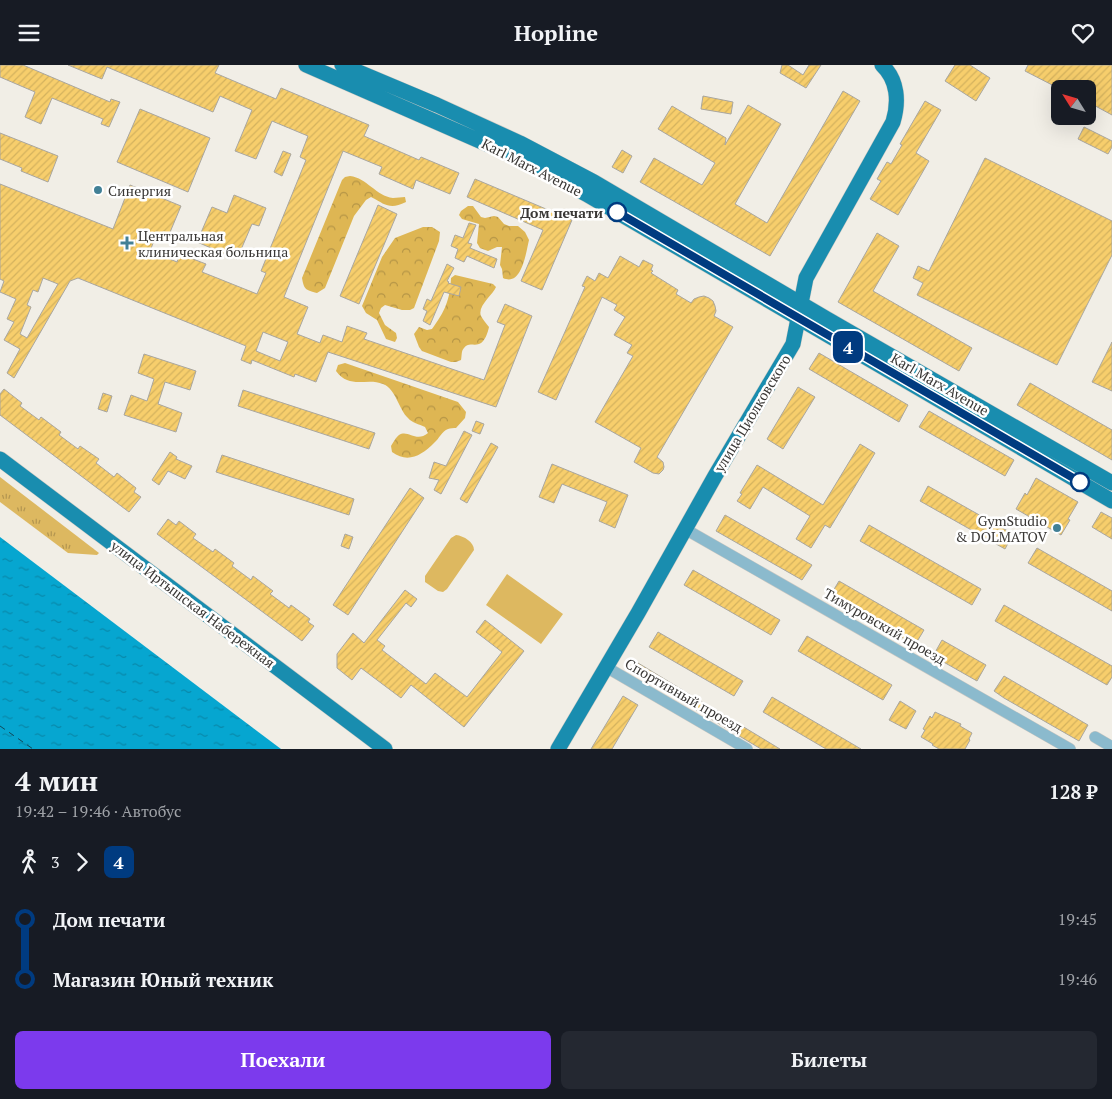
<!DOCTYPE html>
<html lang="ru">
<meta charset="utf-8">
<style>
:root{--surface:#171b24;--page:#242831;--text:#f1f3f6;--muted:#9ea1a6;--accent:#7c3aed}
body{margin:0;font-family:"PT Serif",serif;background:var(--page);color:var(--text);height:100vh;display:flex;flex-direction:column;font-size:19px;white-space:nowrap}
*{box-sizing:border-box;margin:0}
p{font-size:16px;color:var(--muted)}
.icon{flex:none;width:28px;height:28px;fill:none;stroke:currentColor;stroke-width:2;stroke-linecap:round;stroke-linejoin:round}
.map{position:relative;height:684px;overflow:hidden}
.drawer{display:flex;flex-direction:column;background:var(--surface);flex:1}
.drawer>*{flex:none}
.badge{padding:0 10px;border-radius:8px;font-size:18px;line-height:32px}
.needle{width:32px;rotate:307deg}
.buttons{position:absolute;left:1051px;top:15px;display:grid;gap:10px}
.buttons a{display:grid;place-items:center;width:45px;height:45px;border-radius:8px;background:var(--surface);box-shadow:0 5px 20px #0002;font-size:25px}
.map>.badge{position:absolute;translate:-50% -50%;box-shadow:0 0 0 2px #fff}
.legs{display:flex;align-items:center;gap:8px;height:55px;padding:0 15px;font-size:16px}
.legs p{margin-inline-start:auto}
.head{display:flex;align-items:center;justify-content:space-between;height:85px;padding:0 15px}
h1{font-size:28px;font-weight:800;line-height:38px}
.action{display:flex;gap:10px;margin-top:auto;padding:10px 15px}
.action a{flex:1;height:58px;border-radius:8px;background:var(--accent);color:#fff;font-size:20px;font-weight:800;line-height:58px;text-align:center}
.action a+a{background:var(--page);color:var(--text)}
ul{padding:0 15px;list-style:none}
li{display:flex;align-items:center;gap:18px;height:60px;font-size:19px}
li i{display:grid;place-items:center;width:8px;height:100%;margin:0 6px;background:currentColor}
li i::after{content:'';width:12px;height:12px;margin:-6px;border:4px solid;border-radius:50%;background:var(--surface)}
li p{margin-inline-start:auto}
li:first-child i{background:linear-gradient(#0000 50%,currentColor 0)}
li:last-child i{background:linear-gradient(currentColor 50%,#0000 0)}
header{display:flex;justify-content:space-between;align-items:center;height:65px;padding:0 15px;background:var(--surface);font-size:22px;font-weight:800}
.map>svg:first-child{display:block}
</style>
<header><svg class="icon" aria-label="menu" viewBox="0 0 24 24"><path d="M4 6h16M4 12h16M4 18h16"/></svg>Hopline<svg class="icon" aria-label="heart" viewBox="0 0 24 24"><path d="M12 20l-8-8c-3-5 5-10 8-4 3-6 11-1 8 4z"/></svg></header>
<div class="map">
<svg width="1112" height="684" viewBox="0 0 1112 684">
<defs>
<pattern id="grass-tufts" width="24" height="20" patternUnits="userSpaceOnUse" patternTransform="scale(1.25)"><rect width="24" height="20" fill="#ddb860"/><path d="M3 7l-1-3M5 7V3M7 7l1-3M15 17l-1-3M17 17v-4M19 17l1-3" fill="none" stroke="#b49650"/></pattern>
<pattern id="forest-crowns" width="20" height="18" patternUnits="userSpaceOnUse" patternTransform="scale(1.25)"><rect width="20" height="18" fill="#deb653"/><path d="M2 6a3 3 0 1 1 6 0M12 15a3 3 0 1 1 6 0" fill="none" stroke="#b59546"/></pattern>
<pattern id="water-ripples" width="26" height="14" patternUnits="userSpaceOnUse" patternTransform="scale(1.25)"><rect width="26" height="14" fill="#06a6d0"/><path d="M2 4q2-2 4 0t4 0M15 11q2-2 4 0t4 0" fill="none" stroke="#0888aa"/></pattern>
<pattern id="building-hatch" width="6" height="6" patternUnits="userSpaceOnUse" patternTransform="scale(1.25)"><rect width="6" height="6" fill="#f7ce6c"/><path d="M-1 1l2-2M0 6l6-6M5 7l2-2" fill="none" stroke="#d4b25e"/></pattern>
</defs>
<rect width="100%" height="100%" fill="#f1eee6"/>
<path fill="url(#grass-tufts)" d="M0,412L99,488L97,490L68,488L0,437Z"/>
<path fill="url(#forest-crowns)" d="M350,111C367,113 376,131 393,133C397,133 401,132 405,132L406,137C390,145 386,140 371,132L366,135L354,151L325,223L317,228C306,225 304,225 302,213L342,115L345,112Z
M468,141H473L481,152L485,153L494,151L498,152L504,159L509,161H518L525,167L529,175C526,187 522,222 503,213L502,204L500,200L502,182H497L488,186L480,183L477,178L479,159L462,154L459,150L461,146Z
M423,162H432L440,167L439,176L414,243L410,245H402L385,240L381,243L379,248L385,260L396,268L397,273L395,277L386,274L377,255L366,248L362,241L382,192L395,173Z
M455,210L493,219L496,222C493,230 477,241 481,251C483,255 486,258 489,262C488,267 485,277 479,279C473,281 468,277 464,283C461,286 462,291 461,295L456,297H451L422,286L419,282L414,269L419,262L427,265L432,264C445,246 450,235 451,213Z
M345,298L458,337L466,347L465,353L456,363C454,363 450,363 448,364C442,366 439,374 434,378C422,390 408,399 392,387L391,381C393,378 396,372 399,370C408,364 416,378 428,368L425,362C419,359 412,358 408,353C399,345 396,324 383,319C367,312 350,325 336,306L338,300Z"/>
<path fill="#ddb860" d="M456,470C464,471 474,477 474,485L447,524L443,527L438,526L425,517V511L451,473Z
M507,509L563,549L541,579L486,540Z"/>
<path fill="url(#water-ripples)" d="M0,472L281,684H0Z"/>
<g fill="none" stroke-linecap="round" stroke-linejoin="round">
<path stroke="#11485a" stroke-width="1" stroke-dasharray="6 5" stroke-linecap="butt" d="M0,661L33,684"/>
</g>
<path fill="url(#building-hatch)" stroke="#a9a69f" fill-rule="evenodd" d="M0,0H23L110,37L111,34L120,37L109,62L101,59L103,54L52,33L41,59L25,52L35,27L0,12Z
M68,0H219L215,8L276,34L281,23L369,60L364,71L419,95L421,92L459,108L450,129L416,115L413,124L379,109L382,102L343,86L284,232L308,242L297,269L320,278L323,270L342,277L347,261L367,268L364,274L484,315L505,260L497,257L505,239L532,251L496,342L328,287L316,317L295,309L294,312L252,295L251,299L241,295L246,281L78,213L70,216L14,313L7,308L20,284L4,275L14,257L7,254L16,234L0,227L4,216L0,214V119L113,164L130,120L181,141L168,172L157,168L150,186L177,197L180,189L206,199L202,207L257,229L266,208L261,206L306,95L300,92L308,71L272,56L256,94L235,86L252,45L220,31L213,47L107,2L102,14ZM43,213L58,219L27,273L20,269L31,242L27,240L33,225L38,227ZM263,267L288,277L280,296L256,286Z
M782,0H788L803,10L809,0H821L806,23L780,8Z
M955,0H970L990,13L976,36L945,16Z
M1028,0H1112V50L1088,37V24H1060L1025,6Z
M843,26L860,36L770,191L640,117L654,93L702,120L715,98L658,64L672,41L726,73L725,80L748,40L781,59L735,139L767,158Z
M703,31L733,37L731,49L701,44Z
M925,36L941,45L916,88L929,96L898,150L870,134L881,116L877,114L887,97L891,99L902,80L900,79Z
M140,44L210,73L188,127L117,97Z
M1084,62L1112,76V82L1108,89L1078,74Z
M0,68L58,91L48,117L21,106L22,103L0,94Z
M622,85L632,91L623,108L612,102Z
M283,86L291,89L282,111L274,107Z
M985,93L1112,156V190L1057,300L917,230L923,218L913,213L918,201L929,206Z
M475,114L572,155L542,225L521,216L543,165L467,132Z
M234,130L266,143L259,161L252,159L237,194L197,177L212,142L227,148Z
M378,140L397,149L359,239L340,231Z
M469,158L476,160L468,178L472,179L470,183L497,194L494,203L467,191L464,197L455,193L458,184L451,181L455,170L463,173Z
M877,168L899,181L873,226L972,283L959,306L838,237Z
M620,191L639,202L643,195L653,200L651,205L653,206L651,208L678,225L676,229L691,238L694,234L699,232L704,231L709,233L713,236L715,241L716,246L714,251L733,262L657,392L663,397L664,402L663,405L659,409L653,408L634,397L641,383L595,357L633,291L627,288L632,280L614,270L625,252L614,245L617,240L602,232L556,335L538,327L585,222L582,221L587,211L595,216L599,208L608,213Z
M447,199L454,203L447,216L449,217L448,218L461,222L459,231L444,227L430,260L423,256L427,246L423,244L427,234L431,236Z
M1112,277V326L1092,317Z
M819,288L908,340L899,357L809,304Z
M144,289L196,306L190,325L165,317L158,339L182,348L176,367L124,350L131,330L147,336L154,314L138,308Z
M1030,318L1112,365V395L1017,340Z
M798,322L815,332L783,384L767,374Z
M4,324L22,338L20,341L39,355L41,352L61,367L59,370L78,384L80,381L99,394L96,398L114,412L117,408L136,423L134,427L141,432L129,447L0,350V329Z
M243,325L375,368L369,384L238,341Z
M103,328L112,331L107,347L98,344Z
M929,346L1014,395L1005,411L919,362Z
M476,356L484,359L480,369L472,366Z
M464,366L472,370L441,429L434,425L439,415L429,413L434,397L446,401Z
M491,378L498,382L467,438L460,434Z
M860,379L875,388L830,463L825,460L811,483L796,474L810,451L763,422L750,444L737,436L742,429L740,428L757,400L823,440Z
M170,387L177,392L176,394L192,401L185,414L168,406L159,420L152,415Z
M222,390L354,434L349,450L216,407Z
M552,399L628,430L615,463L599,456L607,437L562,419L554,438L539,432Z
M1036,413L1078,437L1068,454L1070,455L1061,470L1016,444L1025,428L1027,430Z
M928,421L1013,469L1005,484L920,436Z
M410,423L424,433L348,550L333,540Z
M1101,447L1112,453V474L1092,462Z
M725,450L812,500L802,515L716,466Z
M168,454L176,460L179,456L196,469L193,473L213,487L215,484L234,498L232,501L251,515L253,511L273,526L270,529L289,543L291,540L310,554L308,557L314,561L302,576L157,469Z
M869,460L981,524L972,540L860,476Z
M345,469L353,472L349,484L341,481Z
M1037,483L1112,526V546L1028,498Z
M693,505L780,555L771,570L684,520Z
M839,516L924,565L915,580L830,531Z
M405,525L417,534L411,542L406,538L377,575L385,581L382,585L426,619L435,608L467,632L502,587L476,567L485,555L524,586L464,662L411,620L401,633L361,603L352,615L337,603V589L353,568L364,578Z
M1004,540L1112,601V612L1107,620L995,556Z
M658,567L743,616L734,631L649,582Z
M807,571L892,620L883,635L798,586Z
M942,575L986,600L977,616L933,591Z
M638,598L780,684H761L633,607Z
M1004,611L1088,660L1079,676L1004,633L994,626Z
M623,631L638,640L612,684H591Z
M772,632L844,674L861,684H826L763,647Z
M900,636L916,646L906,664L889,655Z
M935,647L961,659L960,661L972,668L969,674L970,675L965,684H939L932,680L933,679L921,672L925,665L923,664L930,651L932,653Z"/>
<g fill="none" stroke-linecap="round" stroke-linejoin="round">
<defs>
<path id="minor" d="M685,464L1070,684
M606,602L747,684
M1095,672L1112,682"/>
<path id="major" d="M306,0L514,91L586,129L1112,436
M342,0L437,40L520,78L594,117L827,254L1112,418
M0,394L385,684
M558,684L638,548L715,411L793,279L806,213L893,57C899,37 898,15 882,0"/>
</defs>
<use href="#minor" stroke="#ccc9c3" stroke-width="12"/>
<use href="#major" stroke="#ccc9c3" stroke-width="16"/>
<use href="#minor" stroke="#8bbacd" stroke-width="11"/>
<use href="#major" stroke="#198daf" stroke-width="15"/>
</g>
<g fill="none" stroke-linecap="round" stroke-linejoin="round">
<defs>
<path id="line-1" d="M617,147L1080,417"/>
</defs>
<use href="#line-1" stroke="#fff" stroke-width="11"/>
<use href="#line-1" stroke="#003b80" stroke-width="8"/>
</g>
<g fill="#428096" stroke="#fff" stroke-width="2">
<circle cx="98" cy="125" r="5"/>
<path d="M124.5 170.5h5v5h5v5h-5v5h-5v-5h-5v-5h5z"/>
<circle cx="1057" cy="463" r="5"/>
</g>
<g fill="#fff" stroke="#003b80" stroke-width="2.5">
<circle cx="617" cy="147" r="9"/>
<circle cx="1080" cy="417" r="9"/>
</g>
<g text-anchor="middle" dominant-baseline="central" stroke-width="5" stroke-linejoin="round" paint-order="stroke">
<g font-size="14" fill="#393735" stroke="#fff">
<text transform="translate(532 102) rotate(27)">Karl Marx Avenue</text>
<text transform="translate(940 319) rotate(30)">Karl Marx Avenue</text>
<text transform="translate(752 348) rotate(-59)">улица Циолковского</text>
<text transform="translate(193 539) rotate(37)">улица Иртышская Набережная</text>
<text transform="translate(885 561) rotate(30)">Тимуровский проезд</text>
<text transform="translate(684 630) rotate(30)">Спортивный проезд</text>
</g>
<g font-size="14" fill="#393735" stroke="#fff" text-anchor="start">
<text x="108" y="125">Синергия</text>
<text x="138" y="170">Центральная<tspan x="138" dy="16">клиническая больница</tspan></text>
<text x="1047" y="455" text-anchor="end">GymStudio<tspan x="1047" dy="16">&amp; DOLMATOV</tspan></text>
</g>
<g font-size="14" font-weight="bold" fill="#393735" stroke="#fff" text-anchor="end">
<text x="603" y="147">Дом печати</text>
</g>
</g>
</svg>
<div class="buttons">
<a><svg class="needle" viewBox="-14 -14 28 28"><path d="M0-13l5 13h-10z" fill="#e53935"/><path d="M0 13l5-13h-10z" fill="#9ea1a6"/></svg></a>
</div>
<b class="badge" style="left:848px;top:282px;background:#003b80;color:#fff">4</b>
</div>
<section class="drawer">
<div class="head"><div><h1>4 мин</h1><p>19:42 – 19:46 · Автобус</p></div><b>128 ₽</b></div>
<div class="legs"><svg class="icon" aria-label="walk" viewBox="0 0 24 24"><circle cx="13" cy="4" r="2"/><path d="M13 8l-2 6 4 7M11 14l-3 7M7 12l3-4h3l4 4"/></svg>3<svg class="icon" aria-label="forward" viewBox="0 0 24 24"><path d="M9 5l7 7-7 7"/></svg><b class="badge" style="background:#003b80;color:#fff">4</b></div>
<ul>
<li><i style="color:#003b80"></i><b>Дом печати</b><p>19:45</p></li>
<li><i style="color:#003b80"></i><b>Магазин Юный техник</b><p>19:46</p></li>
</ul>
<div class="action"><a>Поехали</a><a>Билеты</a></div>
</section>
